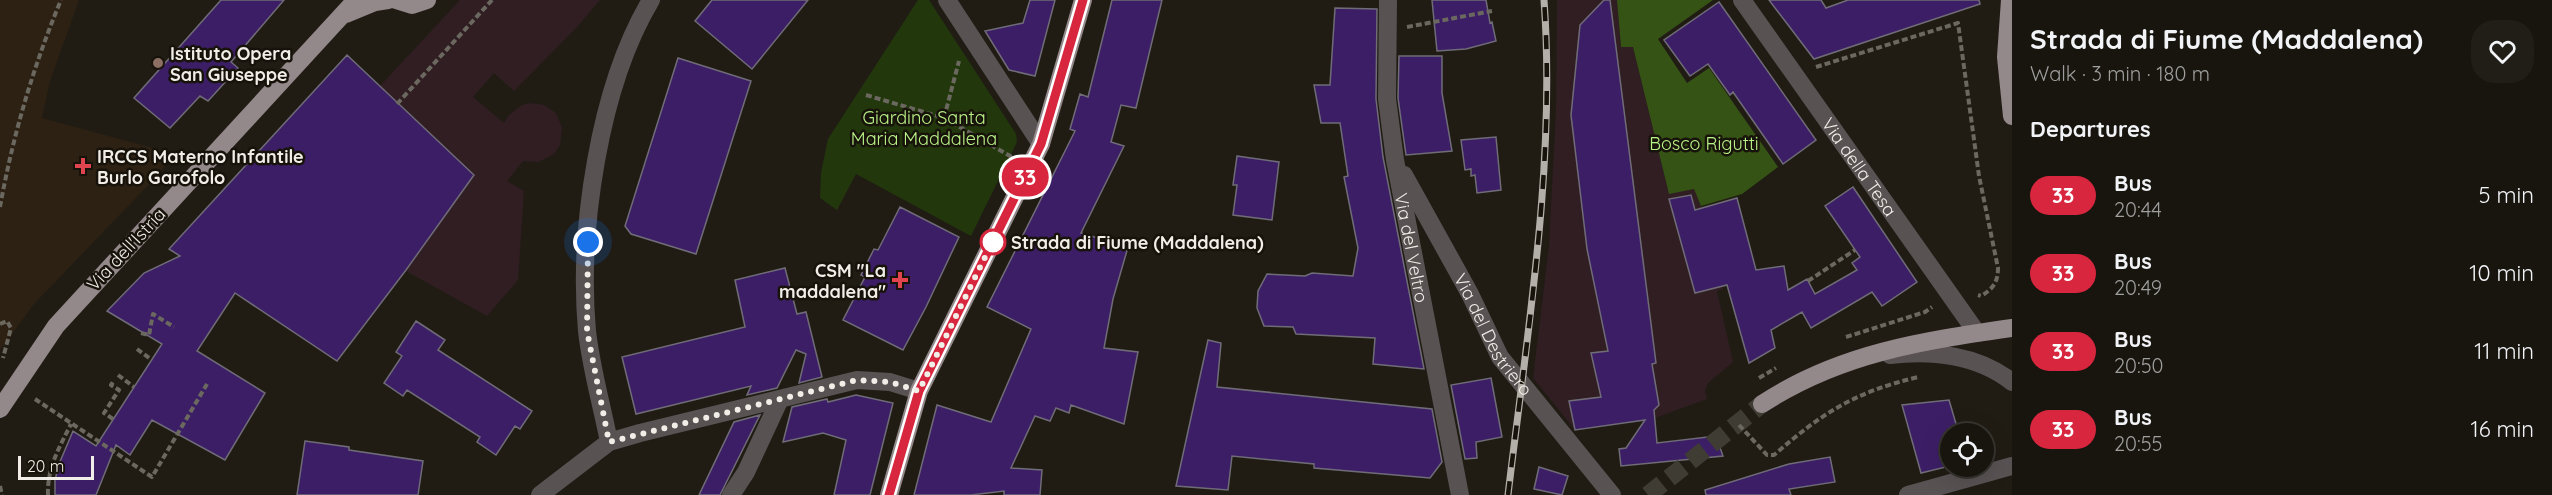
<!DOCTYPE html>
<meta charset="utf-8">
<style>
:root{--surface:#18150f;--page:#211e18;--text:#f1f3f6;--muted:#9f9f9e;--line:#36342f}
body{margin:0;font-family:Quicksand,sans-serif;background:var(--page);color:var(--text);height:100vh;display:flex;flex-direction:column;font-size:22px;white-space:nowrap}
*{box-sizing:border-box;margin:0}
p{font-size:20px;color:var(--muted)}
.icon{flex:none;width:33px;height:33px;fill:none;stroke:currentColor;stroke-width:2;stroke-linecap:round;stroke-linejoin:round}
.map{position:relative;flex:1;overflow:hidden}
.drawer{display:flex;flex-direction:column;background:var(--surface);width:540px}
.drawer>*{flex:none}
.badge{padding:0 12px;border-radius:20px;font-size:21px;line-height:39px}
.buttons{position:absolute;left:1940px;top:423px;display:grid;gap:12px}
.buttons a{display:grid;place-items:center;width:54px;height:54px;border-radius:50%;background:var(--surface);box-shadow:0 6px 24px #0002,0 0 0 2px var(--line);font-size:30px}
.scale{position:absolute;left:18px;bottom:15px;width:76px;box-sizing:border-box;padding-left:6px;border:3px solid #f1eee8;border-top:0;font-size:16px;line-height:21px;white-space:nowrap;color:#f1eee8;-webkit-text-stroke:4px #17130b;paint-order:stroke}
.you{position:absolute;width:30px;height:30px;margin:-15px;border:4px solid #fff;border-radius:50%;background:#1a73e8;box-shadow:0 0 0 9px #1a73e833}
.map>.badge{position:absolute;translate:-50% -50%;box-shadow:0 0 0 3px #fff}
h2{padding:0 18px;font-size:22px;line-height:54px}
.round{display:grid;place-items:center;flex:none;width:63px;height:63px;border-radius:24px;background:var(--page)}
.summary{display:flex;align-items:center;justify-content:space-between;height:102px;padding:0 18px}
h1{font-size:28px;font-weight:800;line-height:45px}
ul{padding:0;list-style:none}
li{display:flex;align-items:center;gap:18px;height:78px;padding:0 18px}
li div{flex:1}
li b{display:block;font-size:22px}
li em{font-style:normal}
li .badge{min-width:66px;font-weight:700;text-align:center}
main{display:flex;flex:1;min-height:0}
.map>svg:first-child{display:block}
</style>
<main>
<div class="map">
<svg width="2012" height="495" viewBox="0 0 2012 495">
<rect width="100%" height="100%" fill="#201c14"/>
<path fill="#301e23" d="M460,0H600L577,27L514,91L494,73L473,97L504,123L509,115L522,105L530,103L544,105L556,113L562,128L560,145L554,154L538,162L523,161L507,181L524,191L518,280L487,316L406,271L337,361L169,249L347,55L379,87Z
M1557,0H1617L1621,47H1633L1669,193L1694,189L1701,206L1723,289L1717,291L1733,362L1708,383L1705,391L1707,399L1655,418L1575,430L1533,378L1549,246L1556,110Z"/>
<path fill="#2d2113" d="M0,0H79L50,81L42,118L175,154L156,177L34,304L0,350Z"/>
<path fill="#22380c" d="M918,0H929L1016,134L1017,142L971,236L856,174L837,210L820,198L821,173L828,139Z"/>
<path fill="#355314" d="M1617,0H1713L1658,39L1687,83L1709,68L1778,167L1742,194L1701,206L1694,189L1669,194L1633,47H1621Z"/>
<path fill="#3c1e66" stroke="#6f6c77" stroke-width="1.5" d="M221,0H284L231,62L238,68L208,101L200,96L170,128L134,98Z
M712,0H808L752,69L695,21Z
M1030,0H1055L1035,76L1009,70L985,31L1023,23Z
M1112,0H1162L1136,108L1121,105L1111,142L1124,146L1081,233L1128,247L1113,299L1104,348L1138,352L1124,424L1071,405L1069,413L1056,408L1050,421L1035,416L1011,468L1042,470L1040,495H1004V491L971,495H914L937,405L991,422L1031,329L987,307L1075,131L1070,129L1080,94L1088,97Z
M1432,0H1486L1490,23L1492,22L1496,41L1466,49L1437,51Z
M1604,0H1610L1656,363L1652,364L1659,405L1654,410L1657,443L1716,436L1723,456L1621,466L1619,449L1626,448L1645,420L1575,430L1569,401L1601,397L1591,353L1608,351L1587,249L1571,115L1580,25Z
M1769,0H1821L1826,8L1848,0H1979L1980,4L1814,59Z
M1719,2L1816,140L1783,164L1733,92L1730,95L1708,64L1690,76L1664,40Z
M1335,8L1377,9L1376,99L1383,157L1424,369L1373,364L1375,338L1296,334L1293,327L1264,326L1257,308L1258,291L1267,274L1305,276L1312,273L1353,276L1358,248L1344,177L1348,176L1340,123H1321L1314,85H1330Z
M347,55L474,175L406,270L337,361L235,293L197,351L265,393L225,460L152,420L130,455L116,445L96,495H55V480L59,464L73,431L96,446L162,344L107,311L144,273L180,256L169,249Z
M1399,56H1442V93L1452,151L1406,155L1398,98Z
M678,58L751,81L696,254L631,234L625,226Z
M1496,137L1501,190L1477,193L1475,175L1471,176V169L1465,170L1461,140Z
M1237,156L1279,162L1272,220L1233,215L1237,185H1233Z
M1853,187L1917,282L1882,306L1872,292L1811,328L1802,312L1771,330L1775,348L1749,363L1727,285L1695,293L1669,199L1691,195L1695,210L1737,198L1756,270L1784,266L1788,290L1807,279L1815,294L1857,270L1852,263L1860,257L1825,206Z
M900,207L959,237L926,307L903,350L843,320L865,277L861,275L874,249L878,250Z
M785,268L797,314L806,312L822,377L799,383L806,354L796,350L777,388L747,395L751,386L636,414L622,357L745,327L735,280Z
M416,321L445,340L438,350L532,411L520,429L515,426L496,455L477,442L480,437L407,390L403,396L384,383L402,356L396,352Z
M1208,340L1221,343L1217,387L1432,409L1442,462L1430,478L1314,468V464L1232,456L1228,490L1176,486Z
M1491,378L1502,437L1476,442L1477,458L1465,459L1451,385Z
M856,395L893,403L870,495H834L846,440L823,433L783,442L792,407L827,399L828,402Z
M1949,400L1959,434H1950V466L1921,473L1902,405Z
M760,415L720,495H699L734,422Z
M305,441L349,447V450L423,461L418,495H297Z
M1830,457L1835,482L1789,489L1791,495H1706L1705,490L1789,464Z
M1539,467L1568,476L1562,495L1534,489Z"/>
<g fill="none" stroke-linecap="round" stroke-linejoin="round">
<path stroke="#3f3c34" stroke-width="18" stroke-dasharray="18 9" stroke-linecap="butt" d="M1648,495L1762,404"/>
<path stroke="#6b6860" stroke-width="4" stroke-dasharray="6 3" stroke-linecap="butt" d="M1407,27L1492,11
M1816,67L1958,23L1979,176L1998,268C1998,282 1993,289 1981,296L1978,295
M866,95L944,118L1012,157
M397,104L492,0
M944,118L959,61
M0,207C13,135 33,67 61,0
M1808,281L1855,250
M0,324L7,321L11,328L3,358
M141,333L149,335L153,314L174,327
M1846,337L1925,312L1932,307
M137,349L152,360
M118,375L134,387
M1759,378L1776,368
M35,399L152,477L207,384
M113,419L104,413L119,390L111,385L114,380
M1739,425L1767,455H1774C1822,413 1855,392 1918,377
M0,486L2,495
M48,495C47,468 59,448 71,424"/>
<g stroke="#585253" stroke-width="18">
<path d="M947,0L1041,144"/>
<path id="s1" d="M1388,0L1387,99L1395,160L1460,495"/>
<path id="s2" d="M1742,0L1977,333"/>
<path id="s3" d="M1404,175L1470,294L1500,357L1612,495"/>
<path d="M1890,355C1932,350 1978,355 2012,382"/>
<path d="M609,442C602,406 591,368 587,331C578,230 599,87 651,0"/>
<path d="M540,495L609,442L640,433L857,380L890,382L919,391"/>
<path d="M731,495L746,472L780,399"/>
<path d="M1908,495L2012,466"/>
</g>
<path stroke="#93888a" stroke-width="18" d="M396,0L412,5L427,0
M2010,0L2006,57L2012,116
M346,14L375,2L388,0
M1762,404C1840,353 1922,341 2012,328
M0,409L56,326L356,0
M889,495L919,391L1041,144L1083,0"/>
<defs>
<path id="rail" d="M1508,495C1527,334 1556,162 1544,0"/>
</defs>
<use href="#rail" stroke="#b3b0a9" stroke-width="7"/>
<use href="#rail" stroke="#17130b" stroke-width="4.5" stroke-dasharray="14" stroke-linecap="butt"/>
</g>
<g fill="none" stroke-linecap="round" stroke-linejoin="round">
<defs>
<path id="line" d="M889,495L919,391L1041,144L1083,0"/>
</defs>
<use href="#line" stroke="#fff" stroke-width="14"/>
<use href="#line" stroke="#d7263d" stroke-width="9"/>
<path stroke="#f1eee8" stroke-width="6" stroke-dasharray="0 10.8" d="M588,242L587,331L609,442L857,380L890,382L919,391L994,239L993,242"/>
</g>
<circle fill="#8d6e63" stroke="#17130b" stroke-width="2" cx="158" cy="63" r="6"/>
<g fill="#e0444e" stroke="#17130b" stroke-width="2">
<path d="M80 157h6v6h6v6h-6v6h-6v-6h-6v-6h6z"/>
<path d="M897 271h6v6h6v6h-6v6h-6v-6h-6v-6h6z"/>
</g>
<circle fill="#fff" stroke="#d7263d" stroke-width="3" cx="993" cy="242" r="12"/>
<g text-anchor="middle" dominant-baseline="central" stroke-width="5" stroke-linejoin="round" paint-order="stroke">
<g font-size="18" font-weight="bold" fill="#f1eee8" stroke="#17130b" text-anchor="start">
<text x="170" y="53">Istituto Opera<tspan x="170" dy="21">San Giuseppe</tspan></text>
<text x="97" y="156">IRCCS Materno Infantile<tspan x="97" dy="21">Burlo Garofolo</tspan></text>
<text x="886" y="270" text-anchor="end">CSM "La<tspan x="886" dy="21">maddalena"</tspan></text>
</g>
<g font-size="18" fill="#b9f287" stroke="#17130b">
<text x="924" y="117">Giardino Santa<tspan x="924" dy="21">Maria Maddalena</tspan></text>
<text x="1704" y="143">Bosco Rigutti</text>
</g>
<g font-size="18" fill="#f1eee8" stroke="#17130b">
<text stroke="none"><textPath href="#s2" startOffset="204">Via della Tesa</textPath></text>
<text transform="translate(126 249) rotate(-47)">Via dell'Istria</text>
<text stroke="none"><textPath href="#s1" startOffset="250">Via del Veltro</textPath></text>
<text stroke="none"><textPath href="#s3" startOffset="183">Via del Destriero</textPath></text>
</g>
<g font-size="18" font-weight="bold" fill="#f1eee8" stroke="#17130b" text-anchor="start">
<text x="1011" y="242">Strada di Fiume (Maddalena)</text>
</g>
</g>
</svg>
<div class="buttons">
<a><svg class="icon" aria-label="locate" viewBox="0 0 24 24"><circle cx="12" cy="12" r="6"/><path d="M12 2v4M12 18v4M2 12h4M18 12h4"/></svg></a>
</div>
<div class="scale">20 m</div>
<div class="you" style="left:588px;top:242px"></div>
<b class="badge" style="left:1025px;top:177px;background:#d7263d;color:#fff">33</b>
</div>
<section class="drawer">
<div class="summary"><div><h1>Strada di Fiume (Maddalena)</h1><p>Walk · 3 min · 180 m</p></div><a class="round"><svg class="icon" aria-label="heart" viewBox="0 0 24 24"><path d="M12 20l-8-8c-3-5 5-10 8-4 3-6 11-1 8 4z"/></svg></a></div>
<h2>Departures</h2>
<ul>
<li><span class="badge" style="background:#d7263d;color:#fff">33</span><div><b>Bus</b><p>20:44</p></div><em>5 min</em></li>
<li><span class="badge" style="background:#d7263d;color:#fff">33</span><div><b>Bus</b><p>20:49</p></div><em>10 min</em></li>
<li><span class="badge" style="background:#d7263d;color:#fff">33</span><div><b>Bus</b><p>20:50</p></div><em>11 min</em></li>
<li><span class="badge" style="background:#d7263d;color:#fff">33</span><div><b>Bus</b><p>20:55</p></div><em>16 min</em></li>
</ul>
</section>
</main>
